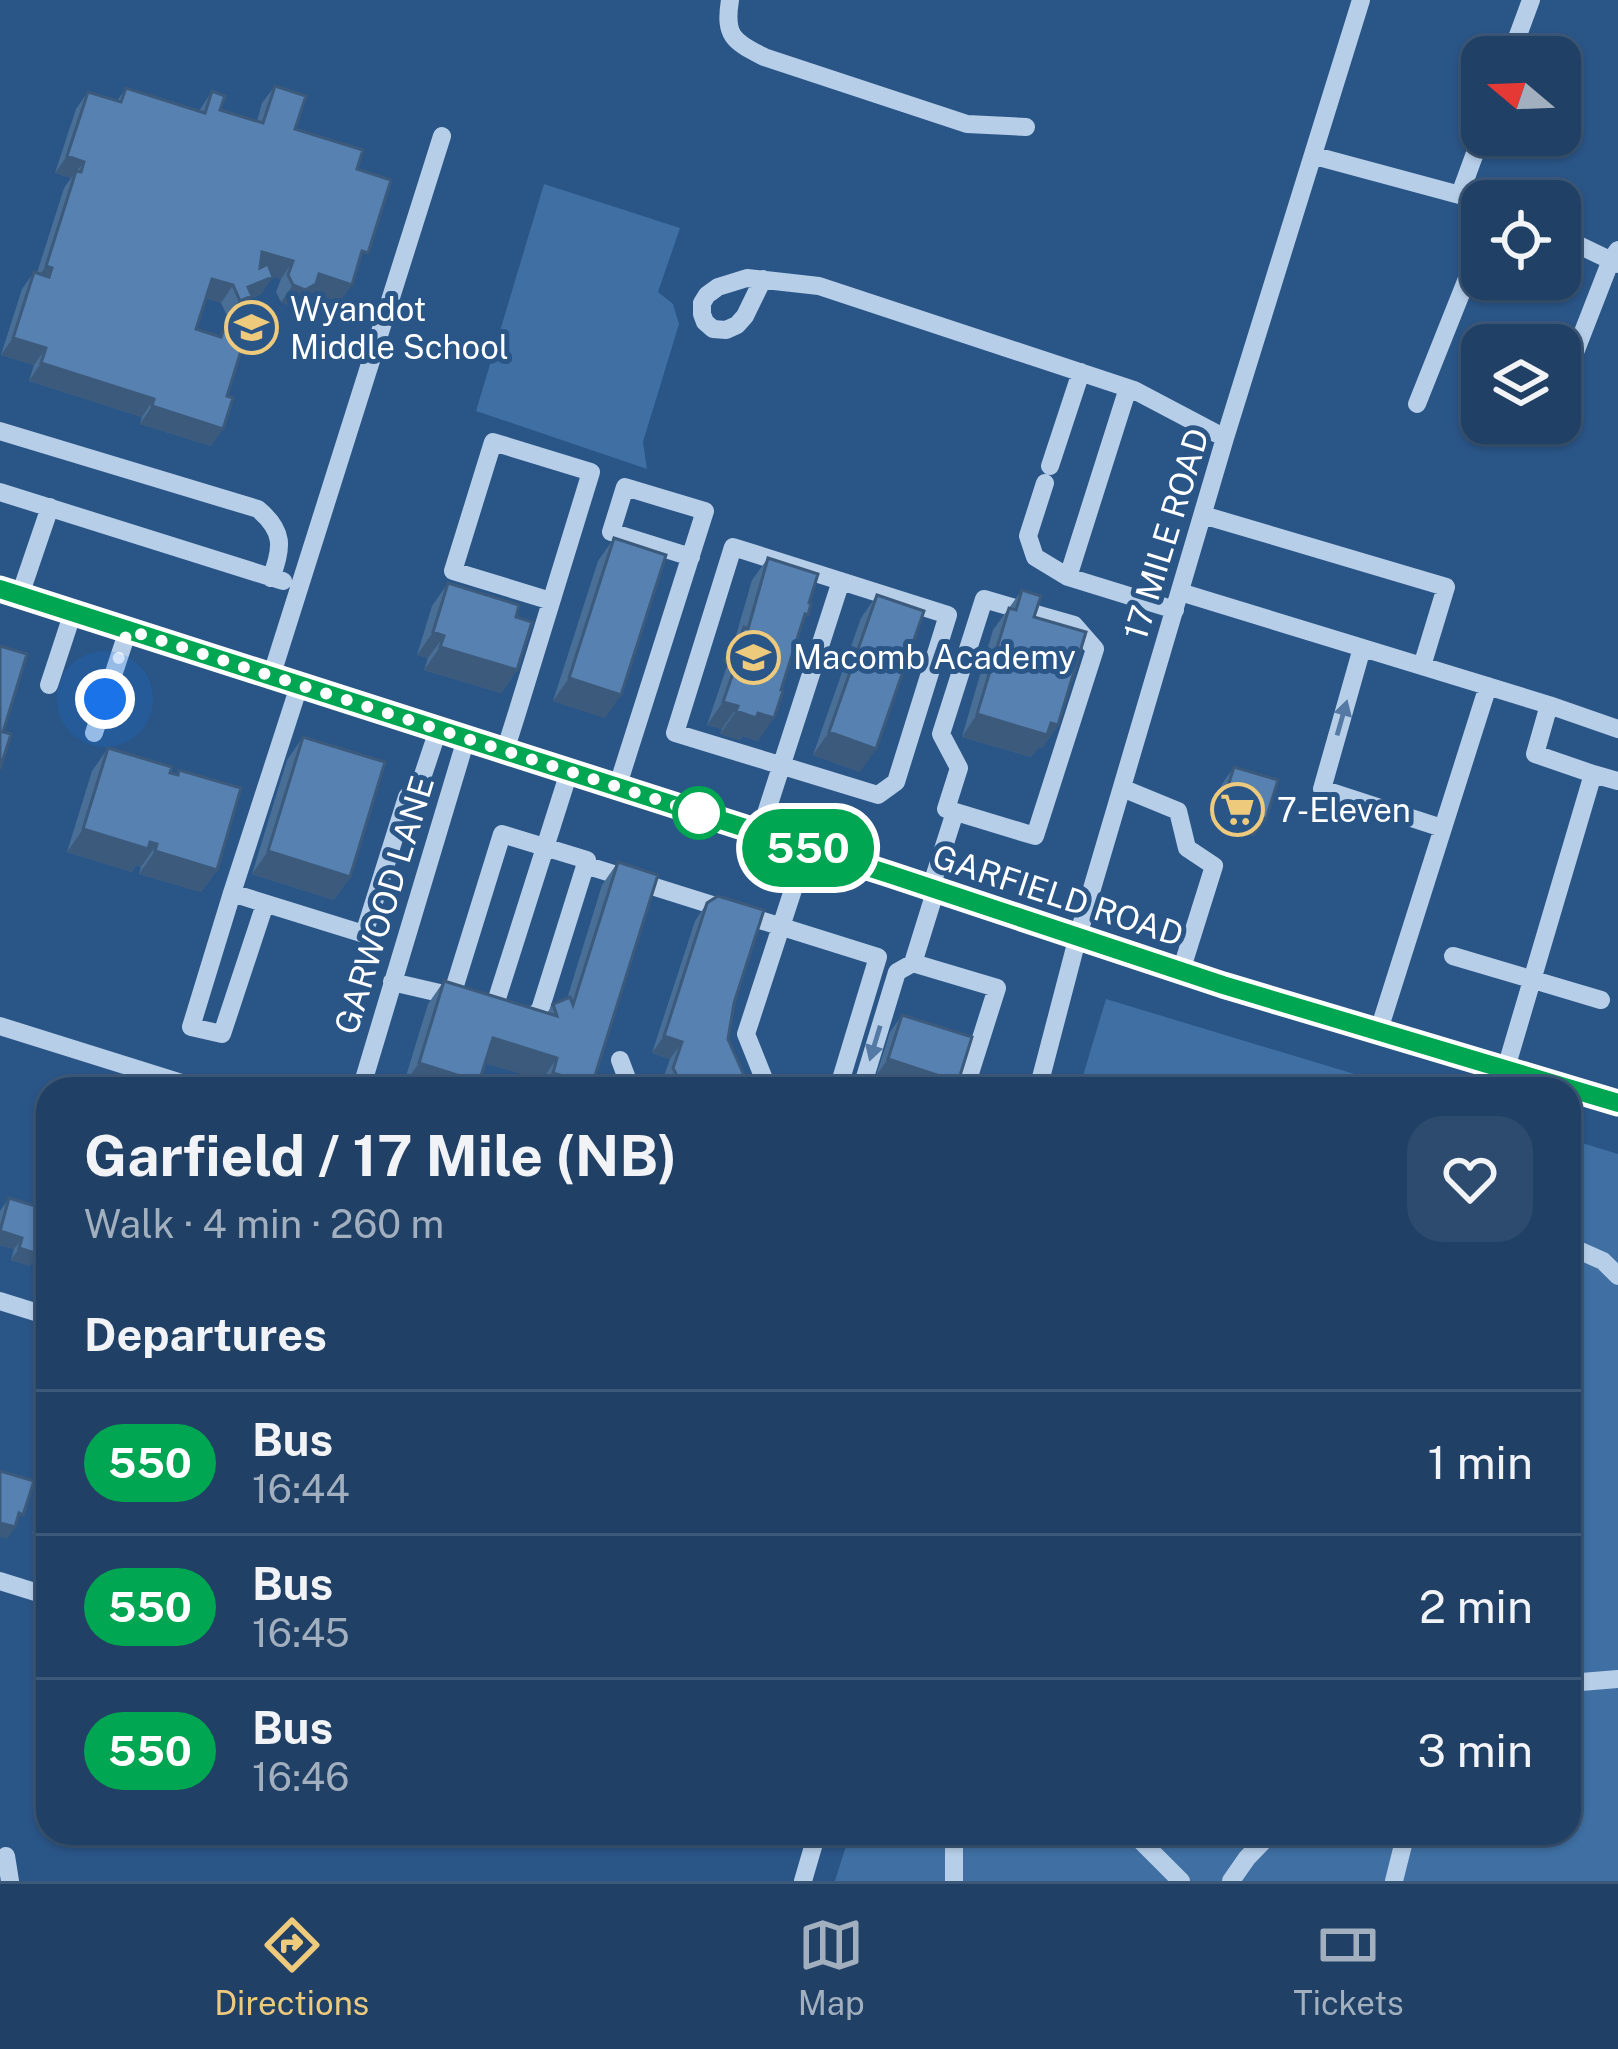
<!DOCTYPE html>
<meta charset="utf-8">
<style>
:root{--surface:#204065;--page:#2d4b6e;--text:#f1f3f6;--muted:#a2afbf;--line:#3d5979;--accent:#eeca7d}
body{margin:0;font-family:"Public Sans",sans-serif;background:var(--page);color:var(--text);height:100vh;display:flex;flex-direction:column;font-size:45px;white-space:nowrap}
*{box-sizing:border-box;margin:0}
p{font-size:39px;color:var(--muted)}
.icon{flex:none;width:66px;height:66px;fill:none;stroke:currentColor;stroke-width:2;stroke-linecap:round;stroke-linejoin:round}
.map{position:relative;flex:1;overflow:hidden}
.panel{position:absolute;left:36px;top:1077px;width:1545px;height:768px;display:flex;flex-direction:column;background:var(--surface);border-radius:36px;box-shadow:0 3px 9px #0004,0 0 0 3px var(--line)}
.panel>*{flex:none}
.badge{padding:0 24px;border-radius:39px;font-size:42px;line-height:78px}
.needle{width:78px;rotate:289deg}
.buttons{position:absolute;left:1461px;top:36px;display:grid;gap:24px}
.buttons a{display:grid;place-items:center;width:120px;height:120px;border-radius:24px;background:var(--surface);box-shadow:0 3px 9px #0004,0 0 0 3px var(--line);font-size:60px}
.you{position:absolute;width:60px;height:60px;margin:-30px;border:9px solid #fff;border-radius:50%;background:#1a73e8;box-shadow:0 0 0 18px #1a73e833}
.map>.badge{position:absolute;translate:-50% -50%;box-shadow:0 0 0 6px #fff}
h2{padding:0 48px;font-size:45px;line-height:108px}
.round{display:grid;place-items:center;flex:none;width:126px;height:126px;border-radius:36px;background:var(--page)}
.summary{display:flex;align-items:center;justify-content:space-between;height:204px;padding:0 48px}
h1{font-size:57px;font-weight:700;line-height:90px}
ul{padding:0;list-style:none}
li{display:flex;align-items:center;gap:36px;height:144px;padding:0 48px;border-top:3px solid var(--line)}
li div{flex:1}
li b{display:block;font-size:45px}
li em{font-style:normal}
li .badge{min-width:132px;font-weight:700;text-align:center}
.menu{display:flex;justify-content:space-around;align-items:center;height:168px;border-top:3px solid var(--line);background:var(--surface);font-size:33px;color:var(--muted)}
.menu a{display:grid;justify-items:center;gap:6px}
.menu .active{color:var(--accent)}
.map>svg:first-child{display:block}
</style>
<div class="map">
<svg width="1618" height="1881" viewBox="0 0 1618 1881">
<rect width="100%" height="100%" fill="#2a5587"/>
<path fill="#3f6fa3" d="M544,184L680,228L658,292L673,304L679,324L643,442L647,469L476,411Z
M1106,999L1404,1089H1079Z
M1569,1139L1618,1154V1881H835L850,1833H1569Z"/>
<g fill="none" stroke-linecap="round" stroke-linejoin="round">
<path stroke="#b6cee8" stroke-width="18" d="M730,0C724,37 734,41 764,57L967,124L1026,127
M1510,57L1531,0
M1315,156L1482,201
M1460,194L1482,134
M1560,236L1618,264
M763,279L745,316L737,325L726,330L713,329L705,322L702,314V303L707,295L718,287L747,278L819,286L1134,390L1225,438
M1560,391L1611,260L1618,250
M1417,404L1482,241
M0,431L258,509C284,531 283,547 271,578
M1050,466L1081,372
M1045,483L1028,536L1035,557L1068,577L1175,610
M0,492L283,581
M1203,515L1446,587L1422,666
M733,547L948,615L896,782L878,795L675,733Z
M1068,577L1128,388
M1180,592L1549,705L1535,754L1593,774L1506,1068
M20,595L50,507
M984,599L1074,625L1095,649L1035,836L946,809L959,768L941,734Z
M1362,648L1322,789L1442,828
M271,677L442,136
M49,685L73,612
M299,686L232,893L364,934L407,797L423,775L438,730
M1549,705L1618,729
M94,733L128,630
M505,751L517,713L591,472L493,442L453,571L551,601
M1593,774L1618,781
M617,788C647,695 676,603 705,511L625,487L611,532L691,557
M1122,788L1178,811L1187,848L1214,866L1181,971
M760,832L841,581
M585,865L878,957L838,1089
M931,887L955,812
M936,889L913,963L997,988L965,1089
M232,893L191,1027L222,1034L265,904
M1453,956L1601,1000
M392,982L457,997
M452,995L502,834L587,860L540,1010L530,1018L518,1015
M494,1008L569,772
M0,1026L201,1089
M1378,1033L1488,686
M620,1060L631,1089
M361,1089L466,739
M768,1089L746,1034L807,847
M867,1089L862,1087L897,972L913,963
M1038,1089L1078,936L1225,438L1361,0
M1569,1246L1603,1261L1618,1276
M0,1301L48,1316
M0,1581L48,1596
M1569,1683L1618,1679
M1133,1833L1181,1881
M6,1856L10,1881
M803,1881L817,1833
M954,1881V1833
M1231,1881L1247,1858L1271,1833
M1394,1881L1406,1833"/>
<path stroke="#f8fafe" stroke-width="21" d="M0,589L931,887L1223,985L1618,1103"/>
</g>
<path fill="#4a6f97" d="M275,86L295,129L357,169V268L340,302L310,292L304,301L293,307L281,302L276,292L281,279L273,276L261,294L250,299L240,313L228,318L221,303L206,298L196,329L220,336L223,331L211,446L140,424L142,417L29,381L34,365L1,355L22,289L34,272L37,273L64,188L71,178L55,173L76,109L88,92L117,101L126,88L199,111L212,91L220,110L257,121L262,103Z
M614,538L605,718L553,701L598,561Z
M768,558L803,622L758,741L743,736L740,740L720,734L722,729L707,725L728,663L724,662L728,650L735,639L752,580Z
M448,583L516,617L517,670L501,693L424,670L428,658L417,655L432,606Z
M1022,590L1034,617L1058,725L1042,748L1039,747L1031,757L962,737L993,630Z
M877,595L860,772L813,755L861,618Z
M303,737L350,877L334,900L252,874L287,760Z
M108,748L170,773L176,774L179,770L217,870L201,892L139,874L141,867L136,865L132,872L67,852L92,771Z
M1234,767L1266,819L1254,836L1222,823L1220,825L1210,822L1222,784Z
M618,862L589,1089H539L542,1080L485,1063L479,1082L475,1089H413L403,1086L428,1004L444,981L547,1013L553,1004L567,999L602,885Z
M707,903L734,1003L728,1039L750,1089H663L661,1085L670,1059L652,1053L695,921Z
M902,1015L958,1082L953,1089H916L876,1076L890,1032Z
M9,1198L38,1254L30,1266L11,1260L14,1249L0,1245V1211Z
M48,1493V1539L32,1534L42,1502Z"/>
<path fill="#3c5a7b" d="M67,156L84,162L71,178L55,173Z
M262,252L293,261L281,279L250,269Z
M46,266L52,268L40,285L34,283Z
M319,274L352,285L340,302L310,292L304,301L293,307L281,302L293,285Z
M273,277L261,294L250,299L240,313L228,318L248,287Z
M212,279L233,285L221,303L200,296Z
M13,338L46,348L34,365L1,355Z
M41,363L154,399L142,417L29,381Z
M152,406L223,429L211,446L140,424Z
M433,632L444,636L428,658L417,655Z
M740,639L744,641L728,663L724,662Z
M440,647L517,670L501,693L424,670Z
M569,678L621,695L605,718L553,701Z
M723,702L738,706L722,729L707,725Z
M736,711L758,713L774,718L758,741L743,736L740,740L720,734Z
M977,714L1051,723L1058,725L1042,748L1039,747L1031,757L962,737Z
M829,732L876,749L860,772L813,755Z
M1222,805L1233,806L1266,819L1254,836L1222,823L1220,825L1210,822Z
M83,829L150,842L157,844L141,867L136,865L132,872L67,852Z
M155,851L217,870L201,892L139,874Z
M268,851L350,877L334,900L252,874Z
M664,1036L682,1042L670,1059L652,1053Z
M493,1038L557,1058L542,1080L477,1061Z
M888,1059L958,1082L953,1089H916L876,1076Z
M419,1063L479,1082L475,1089H413L403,1086Z
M553,1073L592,1085L589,1089H542Z
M0,1231L22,1238L14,1249L0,1245Z
M19,1248L38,1254L30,1266L11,1260Z
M0,1523L15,1527L7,1539L0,1537Z
M40,1523L48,1525V1539L32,1534Z"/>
<path fill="#5681b0" stroke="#3c5a7b" stroke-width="3" d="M275,86L306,96L295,129L363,150L357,169L391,180L368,253L362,251L352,285L319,274L316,284L305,290L293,285L288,275L293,261L262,252L260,268L268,264L273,277L248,287L252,296L240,301L233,285L212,279L196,329L221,337L223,331L245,338L227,396L233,398L223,429L152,406L154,399L41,363L46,348L13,338L34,272L49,277L52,268L46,266L76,171L81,172L84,162L67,156L88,92L121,102L126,88L205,113L212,91L225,96L220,110L263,123Z
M614,538L666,555L621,695L569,678Z
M768,558L818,574L809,603L811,604L808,615L805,614L781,690L783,691L774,718L758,713L756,718L736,711L738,706L723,702L744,641L740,639L744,627L748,629Z
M448,583L519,605L516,617L532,622L517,670L440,647L444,636L433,632Z
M1022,590L1041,596L1034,617L1086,632L1058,725L1051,723L1047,735L977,714L1009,608L1016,610Z
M877,595L924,611L876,749L829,732Z
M0,646L27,654L3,732L11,734L0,769Z
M303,737L385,762L350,877L268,851Z
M108,748L172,767L170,773L178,775L179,770L241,788L217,870L155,851L157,844L150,842L148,849L83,829Z
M1234,767L1278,780L1266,819L1233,806L1232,808L1222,805Z
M618,862L658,875L592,1085L553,1073L557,1058L493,1038L479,1082L419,1063L444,981L557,1016L553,1004L570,997L573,1005Z
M718,896L764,910L734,1003L728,1039L750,1089H683L673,1068L682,1042L664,1036L707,903Z
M902,1015L972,1037L958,1082L888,1059Z
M9,1198L48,1210L42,1233L45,1234L38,1254L19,1248L22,1238L0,1231Z
M0,1471L34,1481L23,1515L19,1513L15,1527L0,1523Z
M48,1497V1525L40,1523Z"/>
<defs><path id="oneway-solid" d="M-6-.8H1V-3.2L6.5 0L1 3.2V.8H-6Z" transform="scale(3)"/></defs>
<g fill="#5479a4">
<use href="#oneway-solid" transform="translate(1342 718) rotate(-74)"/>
<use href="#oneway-solid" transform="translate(875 1043) rotate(107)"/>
</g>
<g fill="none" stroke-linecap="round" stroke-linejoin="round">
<defs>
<path id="line" d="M0,589L889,874L1223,985L1618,1103"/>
</defs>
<use href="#line" stroke="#fff" stroke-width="27"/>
<use href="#line" stroke="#00a651" stroke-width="18"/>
<path stroke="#fff" stroke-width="12" stroke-dasharray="0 21.6" d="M105,699L128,630L699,813"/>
</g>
<defs>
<symbol id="school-ring" viewBox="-11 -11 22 22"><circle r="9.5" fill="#2a5587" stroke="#eeca7d" stroke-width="1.5"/><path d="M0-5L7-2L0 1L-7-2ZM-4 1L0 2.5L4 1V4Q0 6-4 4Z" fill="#eeca7d"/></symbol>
<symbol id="supermarket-ring" viewBox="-11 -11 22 22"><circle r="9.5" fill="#2a5587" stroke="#eeca7d" stroke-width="1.5"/><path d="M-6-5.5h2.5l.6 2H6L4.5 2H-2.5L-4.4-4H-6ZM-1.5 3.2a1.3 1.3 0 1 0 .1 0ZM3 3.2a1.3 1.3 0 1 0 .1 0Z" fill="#eeca7d"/></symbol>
</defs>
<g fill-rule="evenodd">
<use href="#school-ring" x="222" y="298" width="59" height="59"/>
<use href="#school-ring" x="724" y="628" width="59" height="59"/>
<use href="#supermarket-ring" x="1208" y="780" width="59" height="59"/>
</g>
<circle fill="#fff" stroke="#00a651" stroke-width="6" cx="699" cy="813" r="24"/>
<g text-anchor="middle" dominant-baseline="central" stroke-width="10" stroke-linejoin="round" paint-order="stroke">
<g font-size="33" fill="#fff" stroke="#2a5587" text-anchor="start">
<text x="290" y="309">Wyandot<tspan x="290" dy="38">Middle School</tspan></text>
<text x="793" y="657">Macomb Academy</text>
<text x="1277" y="810">7-Eleven</text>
</g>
<g font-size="33" fill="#fff" stroke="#2a5587">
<text transform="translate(1166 534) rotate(-73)">17 MILE ROAD</text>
<text transform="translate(1058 895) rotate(18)">GARFIELD ROAD</text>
<text transform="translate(384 905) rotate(-73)">GARWOOD LANE</text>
</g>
</g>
</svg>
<div class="buttons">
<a><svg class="needle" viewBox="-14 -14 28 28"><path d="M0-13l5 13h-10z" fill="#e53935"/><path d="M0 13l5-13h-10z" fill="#a2afbf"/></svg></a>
<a><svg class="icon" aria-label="locate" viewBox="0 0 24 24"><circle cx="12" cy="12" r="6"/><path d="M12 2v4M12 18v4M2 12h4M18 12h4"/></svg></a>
<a><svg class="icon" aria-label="layers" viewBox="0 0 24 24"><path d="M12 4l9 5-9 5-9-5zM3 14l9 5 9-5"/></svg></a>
</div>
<div class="you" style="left:105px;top:699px"></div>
<b class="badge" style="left:808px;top:848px;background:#00a651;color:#fff">550</b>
<section class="panel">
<div class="summary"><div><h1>Garfield / 17 Mile (NB)</h1><p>Walk · 4 min · 260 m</p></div><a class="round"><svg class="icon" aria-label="heart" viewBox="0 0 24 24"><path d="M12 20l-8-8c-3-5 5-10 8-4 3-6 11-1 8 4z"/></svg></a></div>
<h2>Departures</h2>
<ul>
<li><span class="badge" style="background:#00a651;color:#fff">550</span><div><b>Bus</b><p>16:44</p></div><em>1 min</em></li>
<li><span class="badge" style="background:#00a651;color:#fff">550</span><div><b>Bus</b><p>16:45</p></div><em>2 min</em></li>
<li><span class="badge" style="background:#00a651;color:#fff">550</span><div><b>Bus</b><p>16:46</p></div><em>3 min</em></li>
</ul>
</section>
</div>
<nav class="menu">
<a class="active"><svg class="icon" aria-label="directions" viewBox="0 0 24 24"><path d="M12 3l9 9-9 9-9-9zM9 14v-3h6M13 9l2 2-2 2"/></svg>Directions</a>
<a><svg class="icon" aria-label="map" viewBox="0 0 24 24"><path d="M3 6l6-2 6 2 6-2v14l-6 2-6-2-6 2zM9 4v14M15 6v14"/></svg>Map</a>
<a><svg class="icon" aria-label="tickets" viewBox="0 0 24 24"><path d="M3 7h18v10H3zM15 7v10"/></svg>Tickets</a>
</nav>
